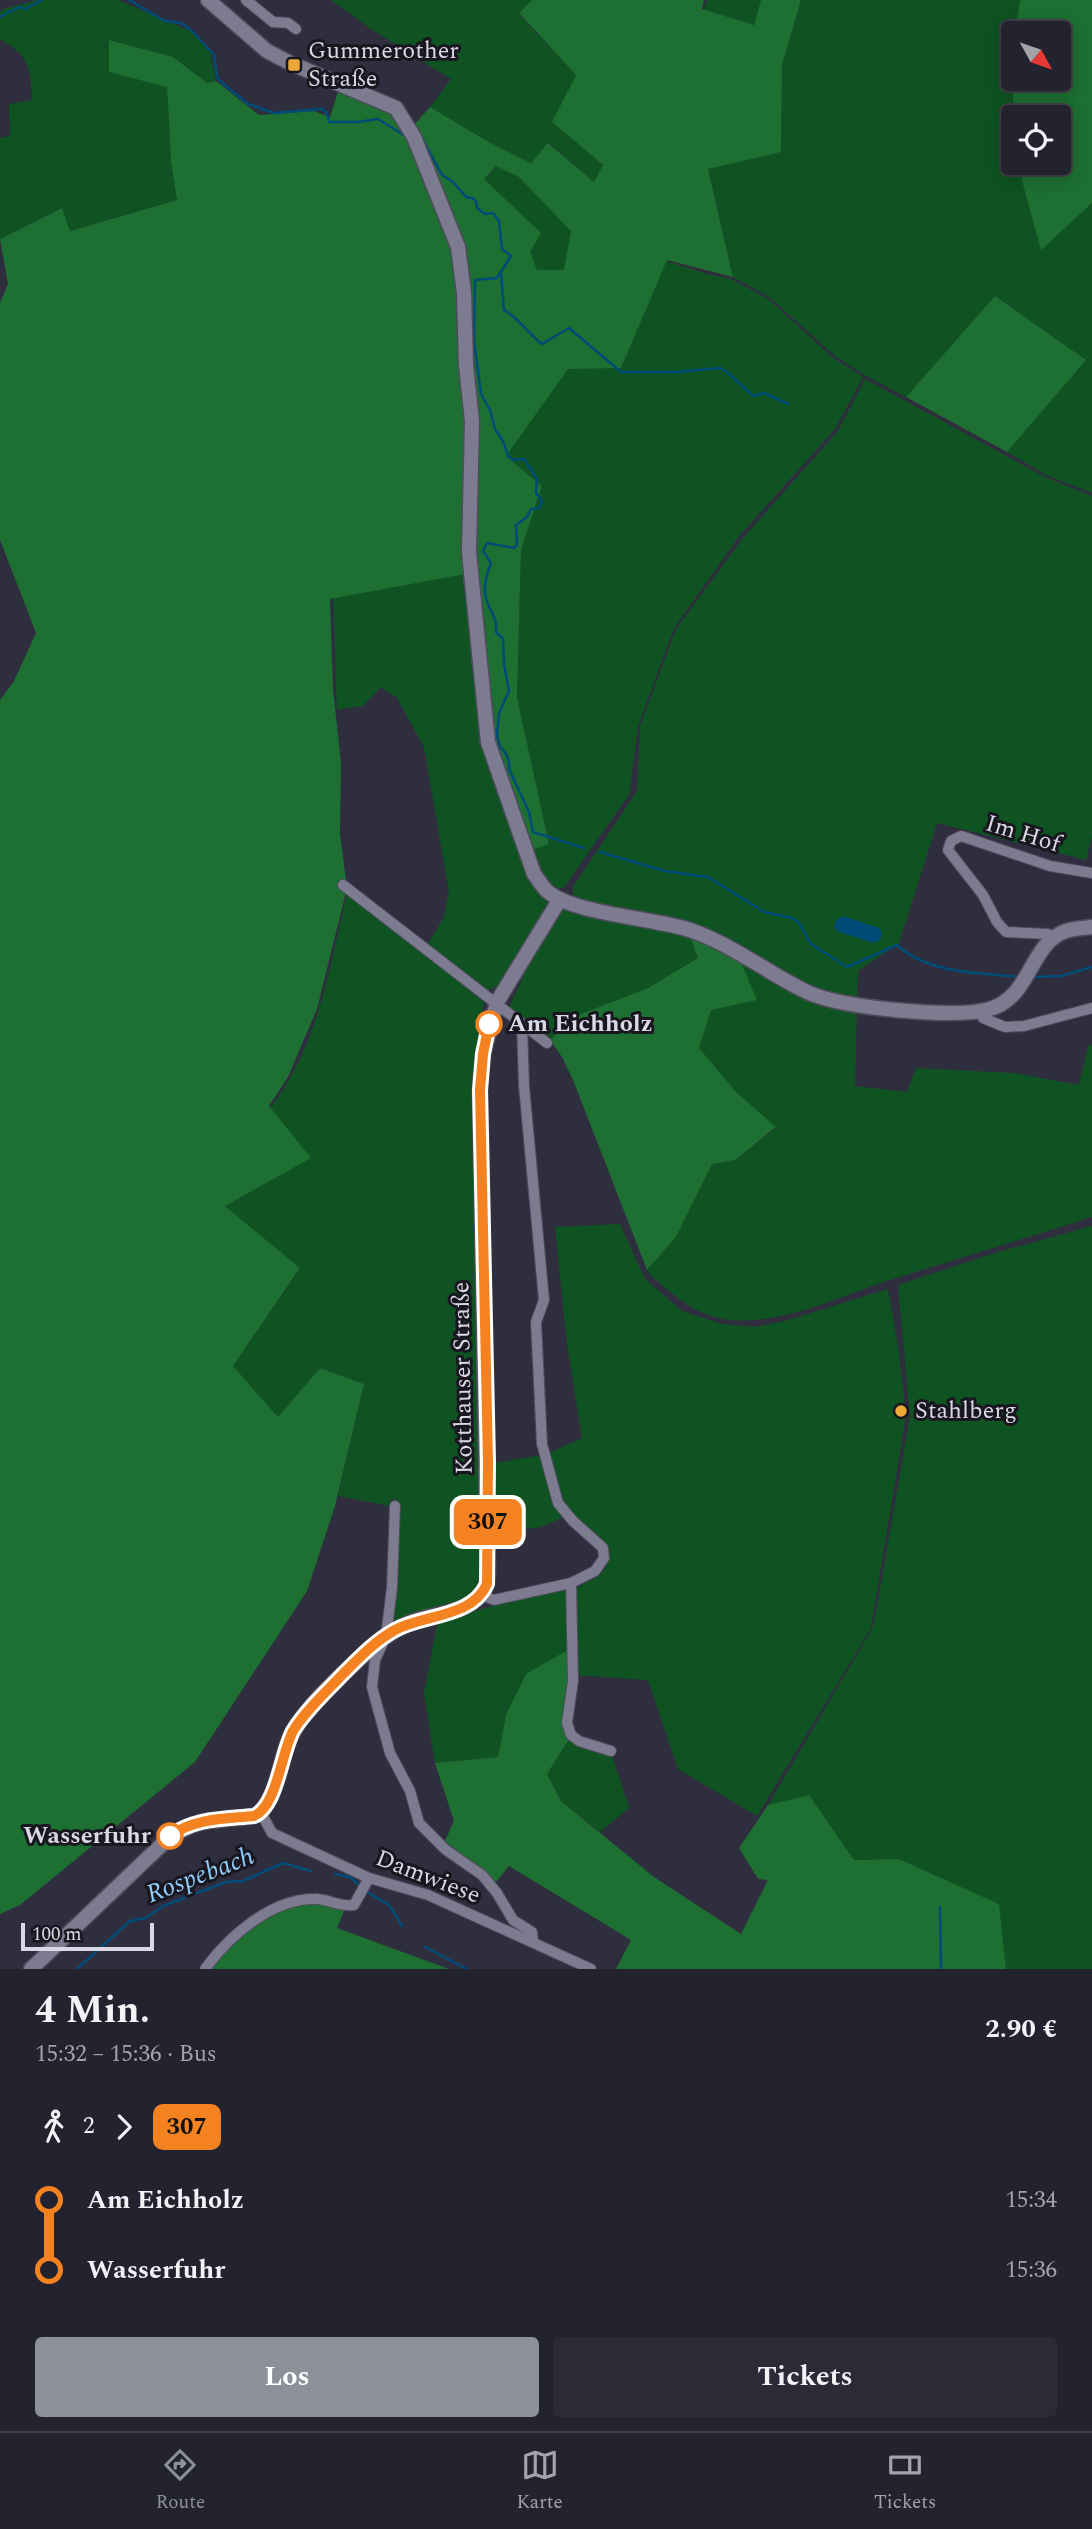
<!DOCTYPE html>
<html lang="de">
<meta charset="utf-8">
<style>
:root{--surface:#23222f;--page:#2b2a37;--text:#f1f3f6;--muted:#a3a4aa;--line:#403f4b;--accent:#8c9099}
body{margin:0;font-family:Spectral,serif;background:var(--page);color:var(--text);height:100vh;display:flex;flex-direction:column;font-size:26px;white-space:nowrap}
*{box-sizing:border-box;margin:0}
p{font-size:23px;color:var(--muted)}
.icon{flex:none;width:38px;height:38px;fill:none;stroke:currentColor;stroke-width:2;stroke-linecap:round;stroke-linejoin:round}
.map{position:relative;height:1969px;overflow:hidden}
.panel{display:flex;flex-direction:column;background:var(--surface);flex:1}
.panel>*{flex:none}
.badge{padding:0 14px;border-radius:10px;font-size:24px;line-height:46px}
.needle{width:46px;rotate:130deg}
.tools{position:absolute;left:1001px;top:21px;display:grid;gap:14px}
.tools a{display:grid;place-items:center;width:70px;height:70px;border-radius:7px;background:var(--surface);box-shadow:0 4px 18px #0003,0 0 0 2px var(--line);font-size:35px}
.scale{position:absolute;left:21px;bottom:18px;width:133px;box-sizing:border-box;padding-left:7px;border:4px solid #d9d8e4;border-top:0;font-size:19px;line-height:24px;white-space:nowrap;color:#d9d8e4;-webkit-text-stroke:5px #18171f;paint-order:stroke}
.map>.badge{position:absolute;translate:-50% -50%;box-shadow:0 0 0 4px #fff}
.legs{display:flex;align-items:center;gap:10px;height:77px;padding:0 35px;font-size:23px}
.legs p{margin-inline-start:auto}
.overview{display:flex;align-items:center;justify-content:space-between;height:119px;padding:0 35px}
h1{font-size:38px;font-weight:700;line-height:52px}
.primary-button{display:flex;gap:14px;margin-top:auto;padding:14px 35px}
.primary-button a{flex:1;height:80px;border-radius:7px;background:var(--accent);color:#fff;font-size:28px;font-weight:700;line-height:80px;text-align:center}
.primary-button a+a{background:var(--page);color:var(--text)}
ul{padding:0 35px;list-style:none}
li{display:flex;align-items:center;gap:24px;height:70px;font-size:26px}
li i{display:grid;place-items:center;width:10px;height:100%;margin:0 9px;background:currentColor}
li i::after{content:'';width:18px;height:18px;margin:-9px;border:5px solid;border-radius:50%;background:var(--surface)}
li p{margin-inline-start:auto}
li:first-child i{background:linear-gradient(#0000 50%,currentColor 0)}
li:last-child i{background:linear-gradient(currentColor 50%,#0000 0)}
.tabs{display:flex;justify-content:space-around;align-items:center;height:98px;border-top:2px solid var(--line);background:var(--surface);font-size:19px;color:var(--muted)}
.tabs a{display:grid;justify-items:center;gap:4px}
.tabs .selected{color:var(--accent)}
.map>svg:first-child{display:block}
</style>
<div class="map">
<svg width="1092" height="1969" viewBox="0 0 1092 1969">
<rect width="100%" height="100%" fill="#2f2e3f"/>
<path fill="#0f5322" d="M38,0H118L192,32L210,52L216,81L207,83L173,57L109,40L110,72L167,86L171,162L177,200L69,231L61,208L0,239V138L10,136L9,104L32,100C30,68 30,56 0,39V12L3,9Z
M331,0H532L519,14L576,75L552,122L603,165L594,182L549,143L531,163L487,141L430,107L451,79L371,29Z
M707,0H761L754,25L704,10Z
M801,0H1020L1015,33H1013V163H1017L1041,249L1092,203V493L1046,475L1007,452L1086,360L995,296L906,397L866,376L835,356L769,297L733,277L708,168L781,152L782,65Z
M497,166L519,177L572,231L565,270L536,271L530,252L484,179Z
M666,261L707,274L731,279L767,298L832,357L863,377L835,429L740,535L674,628L638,726L629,795L564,887L554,890L539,873L532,850L549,843L517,697L521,550L542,486L506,456L568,368H621Z
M865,379L1045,477L1092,496V837L1086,860L937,823L899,943L858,971L857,999L817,991L748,952L573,898V887L637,791L640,726L676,629L743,538L838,431Z
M467,573L484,743L545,894L548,908L500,985L486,991L427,945L444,917L449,892L424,747L397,698L381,687L363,706L337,710L333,598Z
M348,890L485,1001L477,1029L480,1047L484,1578L473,1597L398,1625L392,1623L396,1588L399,1501L391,1499L390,1506L338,1496L364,1384L320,1368L278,1417L233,1366L300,1269L225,1206L310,1158L270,1108C319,1046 330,964 348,890Z
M569,908L689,934L698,958L648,988L578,1015L550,1040L509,1007L522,980V968L557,912Z
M740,960L857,1007L855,1086L907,1092L916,1068L1014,1073L1079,1085L1088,1046L1092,1045V1217C1026,1238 959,1258 893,1279C841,1295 779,1328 723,1319C694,1314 674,1295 651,1276L647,1270L676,1237L712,1164L735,1160L776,1128L736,1092L699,1048L711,1009Z
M620,1224L645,1279L682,1311L722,1324L754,1327L785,1321L888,1289L899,1353L906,1415L871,1628L757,1816L678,1769L648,1680L574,1675V1592C581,1581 596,1582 604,1570C623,1541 572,1523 561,1501C554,1487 551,1469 547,1454L582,1438L567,1344L555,1227Z
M1092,1226V1969H1006L998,1904L899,1859L854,1860L809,1795L768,1805L872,1629L876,1613L910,1416L898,1285L998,1252Z
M543,1455L564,1517L541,1527L493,1534L495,1463Z
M556,1590L567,1591L573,1647L506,1715L498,1757L435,1763L424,1693L438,1620Z
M571,1736L611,1752L629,1808L600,1832L561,1801L547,1774Z"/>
<path fill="#1d6f32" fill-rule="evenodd" d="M532,0H704L702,9L754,25L761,0H801L782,65L781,152L708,169L733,277L667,260L621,368L568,369L506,456L542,486L521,550L517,697L549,844L532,850L494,738L476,572L330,599L333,689L341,763L340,834L347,888L317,1009L288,1077L269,1106L311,1158L225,1206L300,1268L233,1366L278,1417L320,1368L364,1384L335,1506L307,1591L195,1762L20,1905L0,1914V700L14,681L36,633L0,540V303L8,284L0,239L62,208L70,231L177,200L171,162L167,87L109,72V40L173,57L207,83L216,81L259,115L314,111L330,117L339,89L414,125L430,107L487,141L531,163L548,143L594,182L603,165L552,122L576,75L519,13ZM496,166L519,177L571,231L564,270H537L530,252L541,233L484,179Z
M1020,0H1092V203L1041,250L1017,163H1059V117H1013V150V49V79H1059V33H1015Z
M995,296L1086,360L1007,452L906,397Z
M689,934L740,960L757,1000L711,1010L699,1048L736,1092L776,1127L735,1160L712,1164L676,1237L647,1270L573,1080L562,1057L550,1040L578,1015L648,988L698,958Z
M573,1647L571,1736L547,1774L561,1801L654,1877L741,1934L768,1880L758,1879L739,1848L768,1805L809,1795L854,1860L899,1859L999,1904L1006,1969H616L631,1940L509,1866L496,1882L445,1841L454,1821L435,1763L498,1757L506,1715L526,1674Z
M316,1902L345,1909L337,1928L449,1969H213L211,1967C225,1950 245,1931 263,1918C278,1909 299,1906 316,1902Z"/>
<path fill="#004c78" d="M843,916L879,928L882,933L880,940L874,943L839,932L834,928L836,920Z"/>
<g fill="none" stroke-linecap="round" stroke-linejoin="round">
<path stroke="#004c78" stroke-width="2.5" d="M129,0L165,21L181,23L192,31L214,55L217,77L221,82L248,104L274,113L322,109L327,113L329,122H358L378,119L407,137
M0,17L19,7L25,9L42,0
M422,138L442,175L453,182L466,197L472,198L476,201L477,208L485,214L493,213L499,221L502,249L511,256L497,278L475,280L474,341L481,394L490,410L495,429L504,443L508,456L513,460L524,459L537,479L536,493L542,501L539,508L531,509L527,517L516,525L517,545L514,548L487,543L483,551L491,563C487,573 483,588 486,598C489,611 498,617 496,632L503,639L504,664L509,691L499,713L497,735L500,747C507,753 510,760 509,769L529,812L533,832L584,848
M501,274L504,310C520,319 528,334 542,344L569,328L621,372H675L720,368L728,373L753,396L764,393L788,404
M600,852L665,871L708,877L764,912L792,918L799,923L811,944L847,967L897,945C928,974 981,973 1020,977
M1034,977L1061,976L1092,967
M335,1874L350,1877L360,1886
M367,1892L389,1905L402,1926
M940,1907L941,1969
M425,1947L467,1969
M77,1969L130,1921L146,1918L163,1906L226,1882L243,1881L283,1863L311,1871"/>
<defs>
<path id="street" d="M246,0L273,22L288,23L296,29
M343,885L547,1043
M1054,938L1048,934L1006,932L997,922L983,895L948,850L951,841L961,836L1050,866L1092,873
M982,1011L983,1018L1005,1027L1024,1026L1092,1008
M395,1506L392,1588L386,1636L375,1660L372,1687L390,1753L410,1791L419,1823L446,1850L482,1875L497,1893L513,1920L532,1932L533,1942
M571,1583L573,1681L567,1723L571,1735L579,1741L611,1751
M482,1595L494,1600L571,1583L595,1571L604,1558L603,1548L573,1521L558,1503L542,1444L536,1322L544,1300L524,1086L522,1024
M261,1813L272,1833L369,1878L428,1895L591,1969
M205,1969C229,1936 273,1897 317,1899C330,1900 341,1907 354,1905L369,1878"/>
<path id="secondary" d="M208,0L267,51L290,63L396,108L414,137L458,247L464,293L466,365L472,421L469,552L488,742L534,874C538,879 542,886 547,891C573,914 654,918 690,930C731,944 768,973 807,992C841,1008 949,1018 986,1010C1032,1000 1028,944 1066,931C1074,928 1084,928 1092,927
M31,1969L173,1834L200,1822L254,1816C275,1807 279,1766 287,1745C300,1711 333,1683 359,1659C374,1644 392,1630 412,1622C441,1611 483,1614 488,1576L480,1090L483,1054L497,1002L560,899"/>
</defs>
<use href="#street" stroke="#4e4c5b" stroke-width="12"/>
<use href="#secondary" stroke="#4e4c5b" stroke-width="17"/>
<use href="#street" stroke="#7c7b90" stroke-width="10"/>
<use href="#secondary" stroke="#7c7b90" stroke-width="14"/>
</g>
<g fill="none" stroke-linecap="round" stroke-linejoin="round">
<defs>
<path id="line-1" d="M170,1836C194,1818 225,1819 254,1816C277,1806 281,1754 293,1731C305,1711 326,1692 342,1675C358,1659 375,1641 395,1630C424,1614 472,1618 487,1584L488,1462L480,1090L483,1054L489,1024"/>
</defs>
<use href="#line-1" stroke="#fff" stroke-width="16"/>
<use href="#line-1" stroke="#f58220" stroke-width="10"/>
</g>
<g fill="#eca93a" stroke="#18171f" stroke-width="2.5">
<rect x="287" y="58" width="14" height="14" rx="3.5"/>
<circle cx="901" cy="1411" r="7"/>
</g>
<g fill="#fff" stroke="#f58220" stroke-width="3.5">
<circle cx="489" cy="1024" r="12"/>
<circle cx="170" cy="1836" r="12"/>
</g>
<g text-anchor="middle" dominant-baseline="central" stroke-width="6" stroke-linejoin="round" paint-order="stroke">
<g font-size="24" fill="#d9d8e4" stroke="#18171f" text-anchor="start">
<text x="308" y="51">Gummerother<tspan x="308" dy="28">Straße</tspan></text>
<text x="915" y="1411">Stahlberg</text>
</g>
<g font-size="24" fill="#d9d8e4" stroke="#18171f">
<text transform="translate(1023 834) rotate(17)">Im Hof</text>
<text transform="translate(463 1378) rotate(-91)">Kotthauser Straße</text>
<text transform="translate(428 1877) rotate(21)">Damwiese</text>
</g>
<g font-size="24" font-weight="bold" fill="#d9d8e4" stroke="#18171f" text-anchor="start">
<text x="508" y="1024">Am Eichholz</text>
<text x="151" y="1836" text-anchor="end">Wasserfuhr</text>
</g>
<g font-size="26" font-style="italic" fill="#91cdfc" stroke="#18171f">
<text transform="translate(200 1875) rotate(-21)">Rospebach</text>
</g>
</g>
</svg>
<div class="tools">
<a><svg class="needle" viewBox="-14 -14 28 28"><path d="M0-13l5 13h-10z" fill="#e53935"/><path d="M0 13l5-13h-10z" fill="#a3a4aa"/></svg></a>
<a><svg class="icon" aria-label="locate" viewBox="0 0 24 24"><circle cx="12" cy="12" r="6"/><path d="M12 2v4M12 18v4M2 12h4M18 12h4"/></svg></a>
</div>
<div class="scale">100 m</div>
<b class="badge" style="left:488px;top:1522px;background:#f58220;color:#111">307</b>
</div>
<section class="panel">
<div class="overview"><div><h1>4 Min.</h1><p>15:32 – 15:36 · Bus</p></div><b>2.90 €</b></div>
<div class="legs"><svg class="icon" aria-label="walk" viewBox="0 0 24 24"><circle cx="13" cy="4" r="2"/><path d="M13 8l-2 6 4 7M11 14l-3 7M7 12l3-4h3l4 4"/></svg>2<svg class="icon" aria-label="forward" viewBox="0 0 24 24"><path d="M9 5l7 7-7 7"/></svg><b class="badge" style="background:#f58220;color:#111">307</b></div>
<ul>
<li><i style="color:#f58220"></i><b>Am Eichholz</b><p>15:34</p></li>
<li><i style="color:#f58220"></i><b>Wasserfuhr</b><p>15:36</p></li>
</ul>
<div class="primary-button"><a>Los</a><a>Tickets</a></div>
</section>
<nav class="tabs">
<a class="selected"><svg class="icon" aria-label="directions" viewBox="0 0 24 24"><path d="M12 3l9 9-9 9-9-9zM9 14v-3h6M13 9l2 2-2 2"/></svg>Route</a>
<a><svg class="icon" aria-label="map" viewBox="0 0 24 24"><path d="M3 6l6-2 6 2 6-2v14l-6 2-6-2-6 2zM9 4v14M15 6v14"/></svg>Karte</a>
<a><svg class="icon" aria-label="tickets" viewBox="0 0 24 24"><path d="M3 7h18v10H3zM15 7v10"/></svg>Tickets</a>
</nav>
